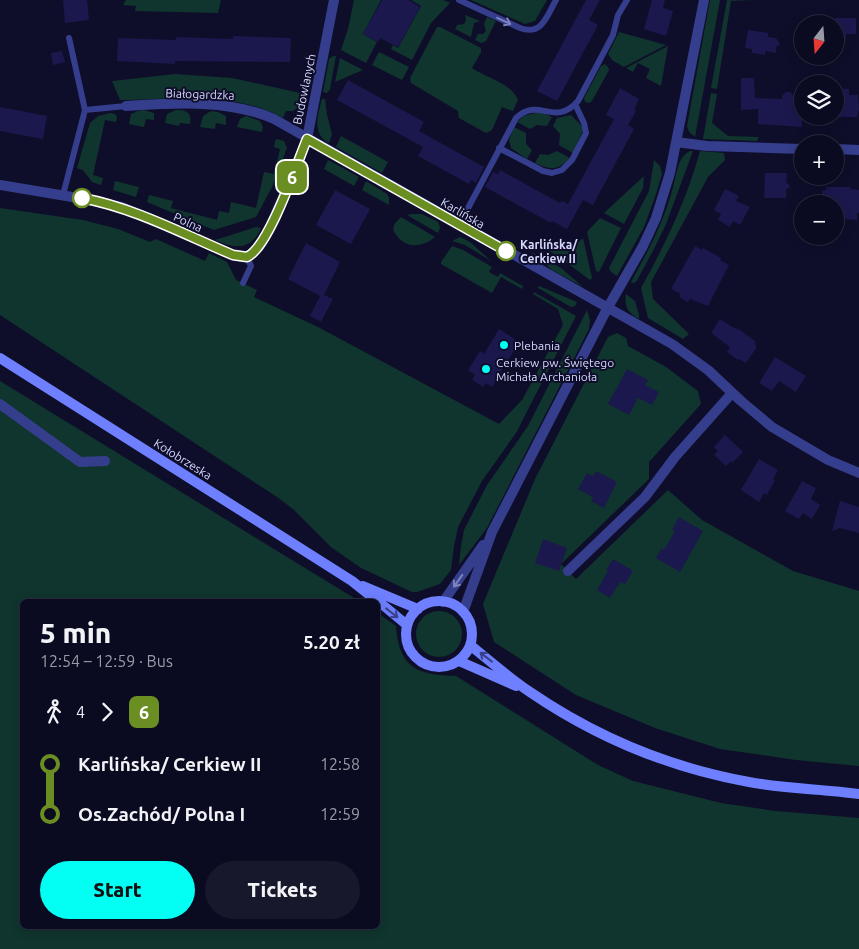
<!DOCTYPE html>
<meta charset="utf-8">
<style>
:root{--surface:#0a0a20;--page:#18182d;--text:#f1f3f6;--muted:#999aa5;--line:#2a2b3e;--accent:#03fff3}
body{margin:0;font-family:Ubuntu,sans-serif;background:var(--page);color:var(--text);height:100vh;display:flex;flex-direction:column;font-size:19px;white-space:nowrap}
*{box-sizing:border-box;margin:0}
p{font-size:16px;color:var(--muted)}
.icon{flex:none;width:28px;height:28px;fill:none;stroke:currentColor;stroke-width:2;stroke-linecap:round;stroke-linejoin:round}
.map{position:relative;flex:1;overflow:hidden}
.sheet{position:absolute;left:20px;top:599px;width:360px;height:330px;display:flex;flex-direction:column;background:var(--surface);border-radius:8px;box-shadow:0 2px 12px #0003,0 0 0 1px var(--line)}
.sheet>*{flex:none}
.badge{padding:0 10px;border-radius:8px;font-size:18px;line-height:32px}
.needle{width:32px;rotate:197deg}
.controls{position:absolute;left:794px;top:15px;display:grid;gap:10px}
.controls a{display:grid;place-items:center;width:50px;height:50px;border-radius:50%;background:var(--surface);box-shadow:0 2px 12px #0003,0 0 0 1px var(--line);font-size:25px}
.map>.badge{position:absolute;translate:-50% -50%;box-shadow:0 0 0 2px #fff}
.legs{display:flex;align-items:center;gap:8px;height:55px;padding:0 20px;font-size:16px}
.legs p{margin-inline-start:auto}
.headline{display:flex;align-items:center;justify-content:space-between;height:85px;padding:0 20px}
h1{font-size:28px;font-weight:800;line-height:38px}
.button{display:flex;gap:10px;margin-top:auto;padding:10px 20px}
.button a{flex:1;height:58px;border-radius:30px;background:var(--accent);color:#111;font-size:20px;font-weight:800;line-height:58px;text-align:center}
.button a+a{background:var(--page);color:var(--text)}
ul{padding:0 20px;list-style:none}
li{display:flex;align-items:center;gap:18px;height:50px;font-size:19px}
li i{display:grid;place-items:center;width:8px;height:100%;margin:0 6px;background:currentColor}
li i::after{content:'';width:12px;height:12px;margin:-6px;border:4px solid;border-radius:50%;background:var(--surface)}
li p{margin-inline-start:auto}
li:first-child i{background:linear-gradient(#0000 50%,currentColor 0)}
li:last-child i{background:linear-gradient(currentColor 50%,#0000 0)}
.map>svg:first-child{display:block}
</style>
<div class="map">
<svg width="859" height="949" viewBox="0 0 859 949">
<rect width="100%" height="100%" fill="#0e0e2a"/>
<path fill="#10352e" d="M126,0H221L218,13L135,11L136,6L123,5Z
M354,0H381L363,34L377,42L366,63L341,50L348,29Z
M411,0H443L450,3L431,23L412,60L391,49L393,45L398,48L421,6Z
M471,0H547L535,21L525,24Z
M710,0H720L695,137L689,132L687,126Z
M727,0L752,1H731L717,89L711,88Z
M465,15L480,21L474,23L471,37L455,29L457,25L464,24L466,20Z
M487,17L496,21L486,41L481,43L475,40L478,34H483L486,31L484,24Z
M437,27H440L481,48V53L480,54L472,68C488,79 510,82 518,100L513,111L502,107L492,130L486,133L459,118L458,111L411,83L410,78Z
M619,32L666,45L624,67L612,60L608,54Z
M668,46L661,86L646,78L650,69L638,63L633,72L626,68Z
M379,52L409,67L402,80L372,65Z
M333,56H336L330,89L327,93L323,92L329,59Z
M340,58L363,70L335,82Z
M605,64L608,67L609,70L592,101L589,103L585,102L584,98L601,66Z
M175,74L232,78L300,93L302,96L300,106L293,111H286L283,118C235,91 174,99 120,100L112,81Z
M711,93L717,94L712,123L728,136L759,137L757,141L703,139Z
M322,99H325L327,115L332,134L329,143C311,133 318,114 322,99Z
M144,110L154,113V120L146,119L144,127L129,124L131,114L138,111Z
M176,110C187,110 192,113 190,124L180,123L179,126L165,123L167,114Z
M211,111L218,112L226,116V125L216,123L215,129L200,127L203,116Z
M110,113L115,114L117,117L116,122L105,120L93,175L103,178L101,185L92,182L83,170L77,168L90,123L98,116Z
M535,113H543L552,117L547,126L537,125L530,129L517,122L524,116Z
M571,115L581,125L583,130L573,153L559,145L560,134L553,126L557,118Z
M246,116L260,121L263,127L262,132L237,127L240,119Z
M514,127L526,133V144L532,150L527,159L511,148L509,140Z
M341,136L388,162L382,173L336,147Z
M277,139L284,141L287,148L272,187L256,217L214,230L147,202L149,195L173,201L171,208L217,220L219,211L229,213L231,202L256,208L264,172L274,174L280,149L274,147L275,141Z
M557,151L570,158C558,171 550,170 535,163L540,154L548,155Z
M690,151H693L666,224L654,249L636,282L632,283L631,282C647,253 663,224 672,191C676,179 677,156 690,151Z
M700,151L724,153L725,160L708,177L651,282L653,299L689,334L683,339L648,318L641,288C665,245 687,199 700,151Z
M328,160L359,177L354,186L324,169Z
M654,160L660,166L662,174L656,194L644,227L617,276L610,271L609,268L649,191Z
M644,176L643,188L624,224L604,213Z
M115,181L139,187L136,197L113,190Z
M366,181L387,194L389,198V205L362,190Z
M0,208L83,220L118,229L150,242L156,239L205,261L209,253L227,262L236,280L257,290L254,297L318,327L499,424L522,400L563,325L558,309L533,294L534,292L576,316L516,433L482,481L458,527L454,546L451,570L440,584L417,592H412L361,568L331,547L294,510L280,499L0,315Z
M412,214H422L438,222L440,228L438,233L407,215Z
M401,217L435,237C421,249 401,249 393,229L395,223Z
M600,218L621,228L599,272L596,271L587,232Z
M256,227L261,228C251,251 235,249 215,240Z
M460,237L470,242L491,261L465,245L452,241Z
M583,238L592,278L590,280L559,257L542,247L546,240C562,247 569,251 583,238Z
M452,246L463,250L492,267L489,272L498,277L500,273L523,286L522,289L501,277L492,293L441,264V262Z
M531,252L561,268L583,287L552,270Z
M539,286L577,302L575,306L571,307L538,288Z
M626,294L635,301L639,315V319C628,313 624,306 626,294Z
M587,310L590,320L589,329L487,528L459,565L461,546L464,530L487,485L528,426Z
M617,333L626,338L628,346L666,367L698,391L701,404L649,462V479L561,564L576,579L668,490L702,520L793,571L859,591V766L796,760L720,749L655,728L576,695L494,642L483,604L535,479L608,337Z
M0,381L359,601H22V926H378V613L396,626C399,669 418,675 456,676L598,765L633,781L721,803L775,811L859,818V949H0Z
M416 634a23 23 0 1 1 46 0a23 23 0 1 1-46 0Z"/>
<path fill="#1b184d" d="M63,0H87L89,20L65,23Z
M382,0H409L420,7L398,47L380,38L378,42L363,34Z
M586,0H600L589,20L598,25L557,101L537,91Z
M652,0H665L663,8L673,11L666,36L644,29Z
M835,18H856V34H846V41H835Z
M748,30L768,33V37L776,38L780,44L776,47V53L765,51V55L752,53V49L745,48Z
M233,36L291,38L290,62L175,61V64L117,61L118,38L176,40V37L233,39Z
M62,51L65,62L53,65L51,53Z
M741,78H754L755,98L782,99V96L786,92H790L794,96V99L802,100V127L758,124V109L741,110Z
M348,80L424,122L419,131L484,167L476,183L471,180L469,184L418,156L423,147L337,100Z
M620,88L639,99L634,110L636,111L628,125L634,129L593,205L583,200L567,229L552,221L551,223L485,187L493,172L498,174L500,170L560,203L562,201L568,204L614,119L606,115Z
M835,88L849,89V95H858L859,109L857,117H835Z
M0,107L47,116L43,139L0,131Z
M765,173H787L786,182L790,186L786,190V198H764Z
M826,187H850V189L859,190V213H857V220L842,219V212H835V204H823L822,191L826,190Z
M725,189L739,196L736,201L750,207L740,225L733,221L730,227L718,220L721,214L714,210Z
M335,190L370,209L351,244L316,225Z
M306,243L340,262L324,295L333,299L321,322L310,316L320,296L288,279Z
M695,246L702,250L703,248L721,258L720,260L729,265L708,306L690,299L688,302L679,297L681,294L671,289Z
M720,319L732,327L740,330L755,341L756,348L746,363L739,359L738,360L727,352L730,347L711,333Z
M499,329L519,342L492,387L486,383L483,387L472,380L475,375L468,370L480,351L484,354Z
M775,357L806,376L796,392L779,381L772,391L759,383Z
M627,369L648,380L645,385L659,392L652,405L638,398L629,415L608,404Z
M725,435L743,452L732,463L731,461L726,466L714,455L718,451L714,447Z
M759,459L778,470L773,479L775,480L767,495L764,493L759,502L741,490Z
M596,471L617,482L604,508L591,501L593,497L578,489L587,473L593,476Z
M802,481L816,488L811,499L820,505L812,519L803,513L799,519L785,511Z
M840,501L859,507V533L840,528L832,531Z
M679,517L703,531L680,572L656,558L662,548L664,550L675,531L672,530Z
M543,539L567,548L559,571L535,563Z
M613,559L633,571L625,584L620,582L610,598L597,590L608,571L606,570Z"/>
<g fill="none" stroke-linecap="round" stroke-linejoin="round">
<path stroke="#353e8d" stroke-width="6" d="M459,0L520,28C542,36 547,16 556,0
M69,38L85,110
M499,148L543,171L552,173L562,170L572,160L586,133L584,123L575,104
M63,195L85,110L126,106
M459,225L516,118C539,96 554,128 578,101L613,35L618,15L627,0
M243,283L251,266L247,257"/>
<path stroke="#353e8d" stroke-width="10" d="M126,106C174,103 229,99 274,119L672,344L708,370L741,401L772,427L828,460L859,473
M676,142L707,146L802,149
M835,149L859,150
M0,185L90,200L121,207L153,220L233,255L247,257L259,247L268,231L294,173L307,139L334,0
M0,404L80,462L105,461
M568,571L645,497L675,457L732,393
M443,602L483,545
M463,612L492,532L607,309L643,246L656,218L670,173L704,0"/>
<path stroke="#6e80ff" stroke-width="10" d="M0,358L352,581L377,601
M363,586L418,609
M378,601L407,625
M406 634a33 33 0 1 1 66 0a33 33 0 1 1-66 0Z
M470,645C490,661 509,678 530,692C596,737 671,768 749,782C786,789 823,789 859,794
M459,661L516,686"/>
</g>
<defs><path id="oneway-shaft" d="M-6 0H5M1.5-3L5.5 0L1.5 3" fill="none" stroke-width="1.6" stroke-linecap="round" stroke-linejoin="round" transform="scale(1.25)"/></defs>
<g stroke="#7e83c0">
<use href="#oneway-shaft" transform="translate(504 21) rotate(25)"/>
<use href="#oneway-shaft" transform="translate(458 581) rotate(125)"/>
</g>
<g stroke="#39418a">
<use href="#oneway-shaft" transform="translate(392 613) rotate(38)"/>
<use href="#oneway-shaft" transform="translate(486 657) rotate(-142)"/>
</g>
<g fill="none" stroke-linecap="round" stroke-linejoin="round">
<defs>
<path id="line-1" d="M82,198C135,208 183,234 233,255L247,257C269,247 297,163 307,139L506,251"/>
</defs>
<use href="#line-1" stroke="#fff" stroke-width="11"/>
<use href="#line-1" stroke="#6b8e23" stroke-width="8"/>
</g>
<g fill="#fff" stroke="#6b8e23" stroke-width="2.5">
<circle cx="82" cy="198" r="9"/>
<circle cx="506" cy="251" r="9"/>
</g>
<g fill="#03fff3" stroke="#0e0e2a" stroke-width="2">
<circle cx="504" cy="345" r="5"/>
<circle cx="486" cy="369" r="5"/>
</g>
<g text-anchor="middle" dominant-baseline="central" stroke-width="4" stroke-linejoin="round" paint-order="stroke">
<g font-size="12" fill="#d7d8ff" stroke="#0e0e2a">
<text transform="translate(304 89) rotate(-78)">Budowlanych</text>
<text transform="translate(200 94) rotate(2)">Białogardzka</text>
<text transform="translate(463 213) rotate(30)">Karlińska</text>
<text transform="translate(188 222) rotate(25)">Polna</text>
<text transform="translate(183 459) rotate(32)">Kołobrzeska</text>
</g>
<g font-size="12" font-weight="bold" fill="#d7d8ff" stroke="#0e0e2a" text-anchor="start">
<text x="520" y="244">Karlińska/<tspan x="520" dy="14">Cerkiew II</tspan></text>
</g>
<g font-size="12" fill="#d7d8ff" stroke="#0e0e2a" text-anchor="start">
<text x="514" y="345">Plebania</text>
<text x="496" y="362">Cerkiew pw. Świętego<tspan x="496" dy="14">Michała Archanioła</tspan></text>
</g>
</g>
</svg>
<div class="controls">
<a><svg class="needle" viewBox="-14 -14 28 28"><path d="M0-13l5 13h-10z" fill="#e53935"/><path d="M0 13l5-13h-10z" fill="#999aa5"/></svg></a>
<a><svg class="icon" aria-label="layers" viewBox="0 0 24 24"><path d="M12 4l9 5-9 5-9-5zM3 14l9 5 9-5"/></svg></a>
<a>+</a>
<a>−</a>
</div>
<b class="badge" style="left:292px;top:177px;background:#6b8e23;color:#fff">6</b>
<section class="sheet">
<div class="headline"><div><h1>5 min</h1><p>12:54 – 12:59 · Bus</p></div><b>5.20 zł</b></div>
<div class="legs"><svg class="icon" aria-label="walk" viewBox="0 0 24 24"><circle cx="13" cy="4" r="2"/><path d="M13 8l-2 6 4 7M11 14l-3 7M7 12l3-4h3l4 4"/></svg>4<svg class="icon" aria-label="forward" viewBox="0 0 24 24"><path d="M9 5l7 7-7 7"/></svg><b class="badge" style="background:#6b8e23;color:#fff">6</b></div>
<ul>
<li><i style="color:#6b8e23"></i><b>Karlińska/ Cerkiew II</b><p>12:58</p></li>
<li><i style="color:#6b8e23"></i><b>Os.Zachód/ Polna I</b><p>12:59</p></li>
</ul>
<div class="button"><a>Start</a><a>Tickets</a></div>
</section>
</div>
